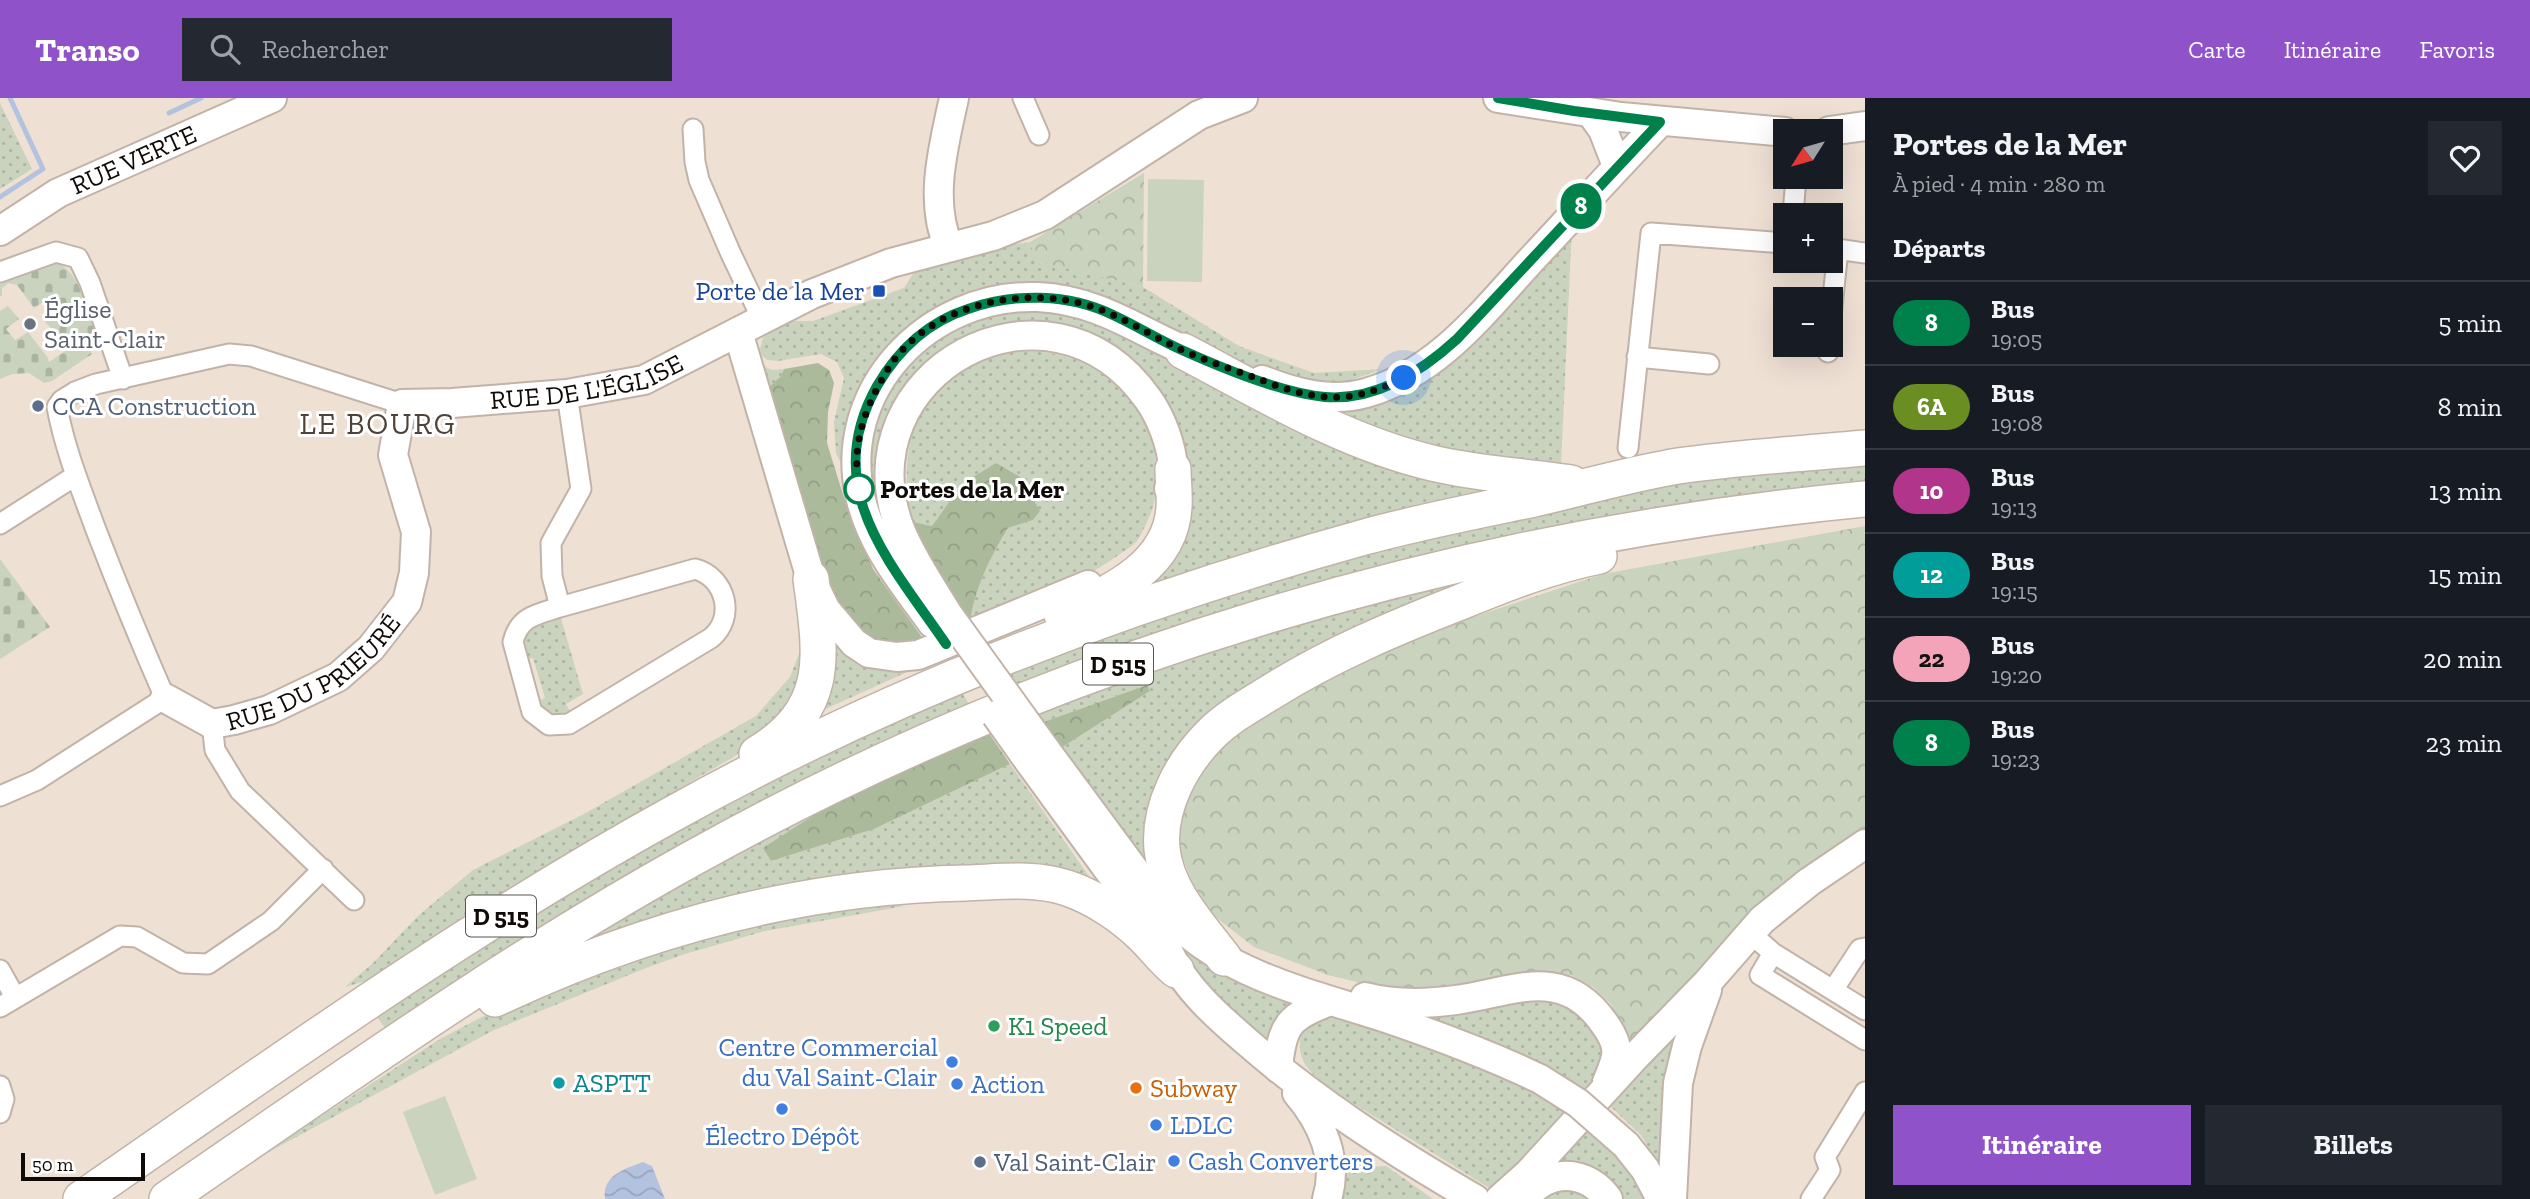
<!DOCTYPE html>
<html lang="fr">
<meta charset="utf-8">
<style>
:root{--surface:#171b24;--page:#242831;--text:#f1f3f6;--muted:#9ea1a6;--line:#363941;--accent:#8f52c8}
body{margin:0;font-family:"Zilla Slab",serif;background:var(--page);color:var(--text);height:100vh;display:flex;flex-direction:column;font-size:26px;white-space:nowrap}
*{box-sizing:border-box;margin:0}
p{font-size:23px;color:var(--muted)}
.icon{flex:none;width:38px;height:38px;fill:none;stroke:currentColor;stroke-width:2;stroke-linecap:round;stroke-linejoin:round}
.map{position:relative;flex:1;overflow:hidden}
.panel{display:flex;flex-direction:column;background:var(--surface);width:665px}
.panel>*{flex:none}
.badge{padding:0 14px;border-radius:23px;font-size:24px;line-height:46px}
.needle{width:46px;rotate:233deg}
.tools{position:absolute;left:1773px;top:21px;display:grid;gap:14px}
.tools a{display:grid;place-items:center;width:70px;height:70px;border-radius:0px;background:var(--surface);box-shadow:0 7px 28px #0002;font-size:35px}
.scale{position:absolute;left:21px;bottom:18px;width:124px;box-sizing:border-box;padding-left:7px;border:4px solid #0f0a07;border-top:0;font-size:19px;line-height:24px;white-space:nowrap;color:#0f0a07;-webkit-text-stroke:5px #fff;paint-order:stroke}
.you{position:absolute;width:35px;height:35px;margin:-18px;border:5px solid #fff;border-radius:50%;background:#1a73e8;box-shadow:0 0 0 10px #1a73e833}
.map>.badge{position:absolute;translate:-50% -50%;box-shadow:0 0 0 4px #fff}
h2{padding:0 28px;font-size:26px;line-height:63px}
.round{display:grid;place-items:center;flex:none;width:74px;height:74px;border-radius:0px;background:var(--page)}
.headline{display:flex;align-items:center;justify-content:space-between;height:119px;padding:0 28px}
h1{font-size:33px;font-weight:800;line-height:52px}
.action{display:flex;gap:14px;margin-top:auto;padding:14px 28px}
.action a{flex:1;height:80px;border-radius:0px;background:var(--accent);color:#fff;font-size:28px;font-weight:800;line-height:80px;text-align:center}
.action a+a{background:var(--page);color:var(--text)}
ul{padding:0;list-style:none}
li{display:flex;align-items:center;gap:21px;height:84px;padding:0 28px;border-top:2px solid var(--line)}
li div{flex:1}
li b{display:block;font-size:26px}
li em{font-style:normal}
li .badge{min-width:77px;font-weight:700;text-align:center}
header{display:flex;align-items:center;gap:42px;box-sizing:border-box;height:98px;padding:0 35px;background:var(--accent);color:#fff}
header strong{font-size:33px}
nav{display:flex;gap:38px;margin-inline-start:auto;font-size:24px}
.search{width:490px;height:63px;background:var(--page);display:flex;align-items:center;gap:18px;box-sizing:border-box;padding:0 24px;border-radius:0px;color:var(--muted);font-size:26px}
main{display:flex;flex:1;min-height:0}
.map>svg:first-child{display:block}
</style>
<header>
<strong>Transo</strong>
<div class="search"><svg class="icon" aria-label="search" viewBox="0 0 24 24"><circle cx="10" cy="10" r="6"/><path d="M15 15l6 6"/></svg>Rechercher</div>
<nav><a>Carte</a><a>Itinéraire</a><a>Favoris</a></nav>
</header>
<main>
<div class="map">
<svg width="1865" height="1101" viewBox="0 0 1865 1101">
<defs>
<pattern id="grass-dots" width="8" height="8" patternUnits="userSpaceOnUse" patternTransform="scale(1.75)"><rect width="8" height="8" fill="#c9d3be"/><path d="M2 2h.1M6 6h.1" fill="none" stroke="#abb4a2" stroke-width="1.8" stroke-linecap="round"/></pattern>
<pattern id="forest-crowns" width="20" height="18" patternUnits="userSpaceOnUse" patternTransform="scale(1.75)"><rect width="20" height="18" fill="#acba9c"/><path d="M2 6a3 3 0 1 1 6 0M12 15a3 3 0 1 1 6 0" fill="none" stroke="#939f85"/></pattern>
<pattern id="cemetery-stones" width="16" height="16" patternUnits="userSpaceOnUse" patternTransform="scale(1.75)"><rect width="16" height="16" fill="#c9d3be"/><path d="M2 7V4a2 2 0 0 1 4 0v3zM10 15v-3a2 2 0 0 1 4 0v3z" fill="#abb4a2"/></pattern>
<pattern id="park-crowns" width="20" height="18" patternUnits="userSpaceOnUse" patternTransform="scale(1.75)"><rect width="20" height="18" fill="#c9d3be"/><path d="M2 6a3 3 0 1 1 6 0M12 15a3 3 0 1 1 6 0" fill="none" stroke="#abb4a2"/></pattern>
<pattern id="water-waves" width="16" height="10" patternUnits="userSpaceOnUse" patternTransform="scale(1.75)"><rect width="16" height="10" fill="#b2c2df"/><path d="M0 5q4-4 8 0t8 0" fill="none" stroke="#98a5be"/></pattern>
</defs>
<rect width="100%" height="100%" fill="#efe0d4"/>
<path fill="url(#grass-dots)" d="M0,5L32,71L0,91Z
M1572,128L1561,367L1513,364L1384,338L1325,309L1357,308Z
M1030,144L1037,163L1143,189L1239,248L1314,275L1382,271L1343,285H1306L1269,277L1213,252L1135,211L1085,192L1030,185L985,190L930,213L889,245L866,275L848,317L841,365L836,355L834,324L844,280L837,264L821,256L778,263L768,262L762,258L760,251L763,240L771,232L789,223H813L904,190L913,176L943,164L1002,148Z
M1024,210L1059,213L1096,223L1514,391L1121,499C1138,469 1154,440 1170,410C1175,401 1185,387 1186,377C1188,347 1176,317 1159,293C1091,194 940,203 892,316C884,335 876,357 877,378C878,386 880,395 881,404L874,406L867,376L869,342L891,289L913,260L938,240L967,224Z
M1019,252C1045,254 1073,256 1097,270C1146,299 1173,372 1147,424C1144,430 1141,438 1137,443C1133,448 1125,452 1120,456C1077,488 1019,505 970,526C974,491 990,460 1008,430L1033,422L962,386L932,428L913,424C904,394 904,352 917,323C926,302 957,275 978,264C990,258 1006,256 1019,252Z
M763,268L772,272L784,271L781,278L765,293L759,270Z
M1865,362V390L1721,408L1016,592L1001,571L1308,465L1644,391L1730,377Z
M1516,466L1337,547L1149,758L1143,760L1061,650L1150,593L1147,587L1041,625L1032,614L1254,536Z
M560,517L583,596L566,606L571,615C555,623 548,615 536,604L545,600L533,560L523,562L522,537L528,530Z
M809,530L808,580L773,636L556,762L369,882L345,889L373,865L419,817L473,772L584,716L756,618L790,579Z
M826,539L938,560L810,618Z
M957,587L973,612L390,936L372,913L578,782Z
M1010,666L1091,781L1015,773L554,864L605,827L837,702L764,750L771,763L874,731Z
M873,806L905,808L765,833L685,856L646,870L494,932L252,1063L440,941L499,910L742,824Z
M1180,848L1231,878L1301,906C1283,917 1273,926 1266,946C1236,920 1192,886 1180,848Z
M1565,898C1608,942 1612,938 1588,998L1415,915Z
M1695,908L1669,1087L1642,1038L1611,1009L1621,994Z
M1324,916L1352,922L1435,949L1533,988L1570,1014L1499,1096L1327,989C1306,970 1295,961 1302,931Z
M1585,1031C1608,1051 1634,1072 1646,1101H1614L1536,1078Z
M1343,1061L1370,1069L1386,1068L1433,1101H1341L1344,1090Z
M1559,1086L1596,1101H1530Z"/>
<path fill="url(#forest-crowns)" d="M818,265L829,272L834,285L828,314L827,345L850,419L873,471L929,549L878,554L829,509L765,293L781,278L784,271Z
M996,365L1020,379L1040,413L1033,422L1008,430C990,460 974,491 970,526L921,449L913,424L932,428L962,386Z
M1147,587L1150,593L1061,650L1041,625Z
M988,634L1010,666L874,731L771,763L763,750L837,702Z"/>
<path fill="url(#cemetery-stones)" d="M52,164C77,165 90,217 98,237L86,244L92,256L52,283L44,285L29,275L12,276L0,281V213L8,208L19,221L6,231L15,242L28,234L48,260L49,264L68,251L43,221L54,212L46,202L34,210L17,187L9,185L2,190V198H0V183Z
M0,461L50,529L0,561Z"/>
<path fill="url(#park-crowns)" d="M1144,75L1143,189L1036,163L1030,144Z
M1865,428V735L1625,956L1621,933L1611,906L1593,889L1571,877L1543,874L1415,895L1386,891L1328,877L1254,849L1213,817L1193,786L1178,750L1182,712L1196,679L1223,644L1278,608L1418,537L1603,476Z"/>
<path fill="#c9d3be" d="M1148,81L1204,82L1202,184L1147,183Z
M445,998L477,1081L435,1097L403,1014Z"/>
<path fill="url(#water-waves)" d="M643,1064L652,1068L665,1101H605C602,1077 625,1071 643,1064Z"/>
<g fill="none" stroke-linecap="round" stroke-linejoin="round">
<path stroke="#b2c2df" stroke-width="5" d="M169,15L201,0
M0,99L43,71L10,0"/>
<defs>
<path id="street" d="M1023,0L1039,37
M693,31L695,64L699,82L731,156L762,221
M1793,117L1796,79
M1830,150L1865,155
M0,174L56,154L78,160L90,185L123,281
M1830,229L1838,151
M1828,254L1829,247
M1637,259L1709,266
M1628,350L1651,135L1785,145
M0,426L75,378
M560,509L695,471C726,479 736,520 711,540L569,626L549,627L532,614L513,544C519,518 538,516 560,509L552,478L551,445L581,391L567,296
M212,626L215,652L240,693L354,802
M0,698L37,682L165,600C141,545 118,489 96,432C81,391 65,352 57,309L62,302L75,294L96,286L229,256L251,258L402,306
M1750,835L1773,855L1865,912
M1773,855L1760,877L1865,942
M0,872L15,899
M1833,892L1860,851L1865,850
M0,909L120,838L137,839L183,865L208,866L271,823L323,771
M0,988L4,1001L0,1015
M1811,1101L1830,1072L1825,1059L1865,994"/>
<g id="secondary">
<path d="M1498,0L1621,19L1785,34"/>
<path d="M1591,15L1603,32L1617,68"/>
<path d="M1829,33L1865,28"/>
<path id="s1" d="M0,133L58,95L272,0"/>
<path d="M949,149C928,103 944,47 954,0"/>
<path d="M738,234L811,481L826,512L854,545L869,555L897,559L918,557L933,551L1088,487"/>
<path d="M1262,282C1295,295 1330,305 1366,295C1438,275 1484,213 1533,160C1575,115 1617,69 1660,24"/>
<path d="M947,515C931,488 912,461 900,431C841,274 1049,161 1148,301C1161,319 1172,348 1173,370C1173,377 1170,385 1169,391"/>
<path d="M932,525C904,486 873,450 861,402C834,292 929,195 1038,199C1103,202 1144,238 1201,259"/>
<path id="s2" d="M165,600L212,626L234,622L269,612L338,579L371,550L407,504L414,475L416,434L393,357L402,306L452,305L567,296L644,282L812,196L891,165L993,138L1045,117L1199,17L1243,0"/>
<path d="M1045,651L1164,812C1218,876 1310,895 1386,920C1439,938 1490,957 1540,981"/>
<path d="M1028,662L1169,855C1185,890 1217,918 1246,943C1316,1004 1394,1054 1475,1101"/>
<path d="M1365,899C1395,907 1426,906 1456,902C1513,894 1563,866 1604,925C1622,950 1618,958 1607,984"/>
<path d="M1278,970C1282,926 1289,919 1330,903"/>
<path d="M1297,995C1322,1024 1339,1062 1327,1101"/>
<path d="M1626,1047L1645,1071L1661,1101"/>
<path d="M1519,1099C1528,1096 1535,1089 1543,1084C1567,1071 1593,1080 1608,1101"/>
<path d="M1500,1101L1528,1076L1633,961L1707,885L1762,822L1809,784L1865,746"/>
<path d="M1672,1101L1678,985L1687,948L1707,892"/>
</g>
<path id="highway" d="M1183,253C1263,295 1343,344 1432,365C1477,376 1525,378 1571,385
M1062,517C1109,495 1171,469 1174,409C1175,397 1173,383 1173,371
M757,656C832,610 821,557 811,481
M1224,860C1200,828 1166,793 1162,751C1158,709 1182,665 1210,637C1228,619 1250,607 1271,594C1330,557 1394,530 1458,505C1504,486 1550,468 1599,458
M495,901C643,831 803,788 966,785C999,784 1035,779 1067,790C1094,799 1123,818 1143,838C1155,850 1164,862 1176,872
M81,1101C275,967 468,828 676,714C892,594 1123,506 1361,440C1418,424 1476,413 1534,401C1582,390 1630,376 1678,368C1740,359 1803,356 1865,350
M167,1101C339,983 510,861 693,760C1053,559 1455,440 1865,401"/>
</defs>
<use href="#street" stroke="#c2b3a8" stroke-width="23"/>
<use href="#secondary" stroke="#c2b3a8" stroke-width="32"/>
<use href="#highway" stroke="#c2b3a8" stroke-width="38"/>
<use href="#street" stroke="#fff" stroke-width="19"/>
<use href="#secondary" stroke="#fff" stroke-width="28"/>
<use href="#highway" stroke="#fff" stroke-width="35"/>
<defs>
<path id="secondary-bridge" d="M947,515L1045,651
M996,617L1028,662
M1540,981L1578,1005L1626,1047"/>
</defs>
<use href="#secondary-bridge" stroke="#c2b3a8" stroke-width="32" stroke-linecap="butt"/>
<use href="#secondary-bridge" stroke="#fff" stroke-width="28"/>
</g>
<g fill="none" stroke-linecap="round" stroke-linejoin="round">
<defs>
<path id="line" d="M946,546C891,465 819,391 877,288C898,252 928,224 968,211C1014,195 1068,195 1113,217C1137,228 1159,242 1184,253C1222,270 1283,295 1325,299C1375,303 1421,274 1457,241L1660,24L1574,13L1498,0"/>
</defs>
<use href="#line" stroke="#fff" stroke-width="16"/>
<use href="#line" stroke="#00804b" stroke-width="10"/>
<path stroke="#0f0a07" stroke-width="7" stroke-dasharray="0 12.6" d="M859,391C851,346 865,309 888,271C905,243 936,221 967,211C1013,195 1066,195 1111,216C1136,227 1158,241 1182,252C1206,263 1232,271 1256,280C1284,291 1313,301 1344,299C1365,297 1385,289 1404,280"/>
</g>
<rect fill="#1a4fb4" stroke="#fff" stroke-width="2.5" x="872" y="186" width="14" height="14" rx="3.5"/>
<circle fill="#6b7280" stroke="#fff" stroke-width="2.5" cx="30" cy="226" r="7"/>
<g fill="#5c6f8a" stroke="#fff" stroke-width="2.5">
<circle cx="38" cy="308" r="7"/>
<circle cx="980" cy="1064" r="7"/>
</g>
<circle fill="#fff" stroke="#00804b" stroke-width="3.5" cx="859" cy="391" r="14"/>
<circle fill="#2e9e5b" stroke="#fff" stroke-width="2.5" cx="994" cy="928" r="7"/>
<g fill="#3f7fe0" stroke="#fff" stroke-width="2.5">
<circle cx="952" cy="964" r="7"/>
<circle cx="957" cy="986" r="7"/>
<circle cx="782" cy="1011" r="7"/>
<circle cx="1156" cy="1027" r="7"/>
<circle cx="1174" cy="1063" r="7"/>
</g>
<circle fill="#0f9aa8" stroke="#fff" stroke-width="2.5" cx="559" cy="985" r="7"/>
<circle fill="#e8710a" stroke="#fff" stroke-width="2.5" cx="1136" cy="990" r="7"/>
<g text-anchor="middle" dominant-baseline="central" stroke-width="6" stroke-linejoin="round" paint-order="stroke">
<g fill="#fff" stroke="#575451" stroke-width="2">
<rect x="1083" y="545.5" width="70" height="41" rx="5"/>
<rect x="466" y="797.5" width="70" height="41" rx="5"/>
</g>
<g font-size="24" font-weight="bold" fill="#0f0a07">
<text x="1118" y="566">D 515</text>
<text x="501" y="818">D 515</text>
</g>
<g font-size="26" fill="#0f0a07" stroke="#fff">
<text stroke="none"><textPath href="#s1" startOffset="152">RUE VERTE</textPath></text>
<text stroke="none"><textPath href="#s2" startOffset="681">RUE DE L'ÉGLISE</textPath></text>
<text stroke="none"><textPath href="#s2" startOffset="170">RUE DU PRIEURÉ</textPath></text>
</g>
<g font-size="26" fill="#164399" stroke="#fff" text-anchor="end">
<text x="865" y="193">Porte de la Mer</text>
</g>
<g font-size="26" fill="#5b616d" stroke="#fff" text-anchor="start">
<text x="44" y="211">Église<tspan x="44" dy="30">Saint-Clair</tspan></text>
</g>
<g font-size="26" fill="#4e5e75" stroke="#fff" text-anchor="start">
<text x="52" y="308">CCA Construction</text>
<text x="994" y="1064">Val Saint-Clair</text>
</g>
<g font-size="26" font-weight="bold" fill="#0f0a07" stroke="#fff" text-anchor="start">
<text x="880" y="391">Portes de la Mer</text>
</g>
<g font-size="26" fill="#27864d" stroke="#fff" text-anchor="start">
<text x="1008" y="928">K1 Speed</text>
</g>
<g font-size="26" fill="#366cbe" stroke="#fff" text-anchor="start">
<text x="938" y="949" text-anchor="end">Centre Commercial<tspan x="938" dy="30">du Val Saint-Clair</tspan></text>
<text x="971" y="986">Action</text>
<text x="1170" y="1027">LDLC</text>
<text x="782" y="1038" text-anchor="middle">Électro Dépôt</text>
<text x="1188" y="1063">Cash Converters</text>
</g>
<g font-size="26" fill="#0d838f" stroke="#fff" text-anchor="start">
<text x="573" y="985">ASPTT</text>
</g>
<g font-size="26" fill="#c56008" stroke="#fff" text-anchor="start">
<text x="1150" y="990">Subway</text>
</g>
<g font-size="30" letter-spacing="2" fill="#4f4239" stroke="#fff">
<text x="378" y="326">LE BOURG</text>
</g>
</g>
</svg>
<div class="tools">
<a><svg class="needle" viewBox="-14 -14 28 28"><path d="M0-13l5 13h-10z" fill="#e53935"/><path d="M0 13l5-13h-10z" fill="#9ea1a6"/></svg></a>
<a>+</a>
<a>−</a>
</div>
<div class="scale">50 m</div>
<div class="you" style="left:1404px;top:280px"></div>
<b class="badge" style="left:1581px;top:108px;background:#00804b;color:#fff">8</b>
</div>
<section class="panel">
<div class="headline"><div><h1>Portes de la Mer</h1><p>À pied · 4 min · 280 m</p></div><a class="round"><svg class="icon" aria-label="heart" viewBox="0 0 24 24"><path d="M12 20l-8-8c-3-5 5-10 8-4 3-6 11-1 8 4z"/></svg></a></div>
<h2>Départs</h2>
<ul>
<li><span class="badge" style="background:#00804b;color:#fff">8</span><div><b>Bus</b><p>19:05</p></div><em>5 min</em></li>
<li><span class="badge" style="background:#6b8e23;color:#fff">6A</span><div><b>Bus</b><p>19:08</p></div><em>8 min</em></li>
<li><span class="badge" style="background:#b0358b;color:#fff">10</span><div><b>Bus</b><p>19:13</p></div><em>13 min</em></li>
<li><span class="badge" style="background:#009d99;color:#fff">12</span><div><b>Bus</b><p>19:15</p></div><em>15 min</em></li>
<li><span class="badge" style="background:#f3a4b9;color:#111">22</span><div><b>Bus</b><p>19:20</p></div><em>20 min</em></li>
<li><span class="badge" style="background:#00804b;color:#fff">8</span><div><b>Bus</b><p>19:23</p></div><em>23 min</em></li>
</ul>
<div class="action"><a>Itinéraire</a><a>Billets</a></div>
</section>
</main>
